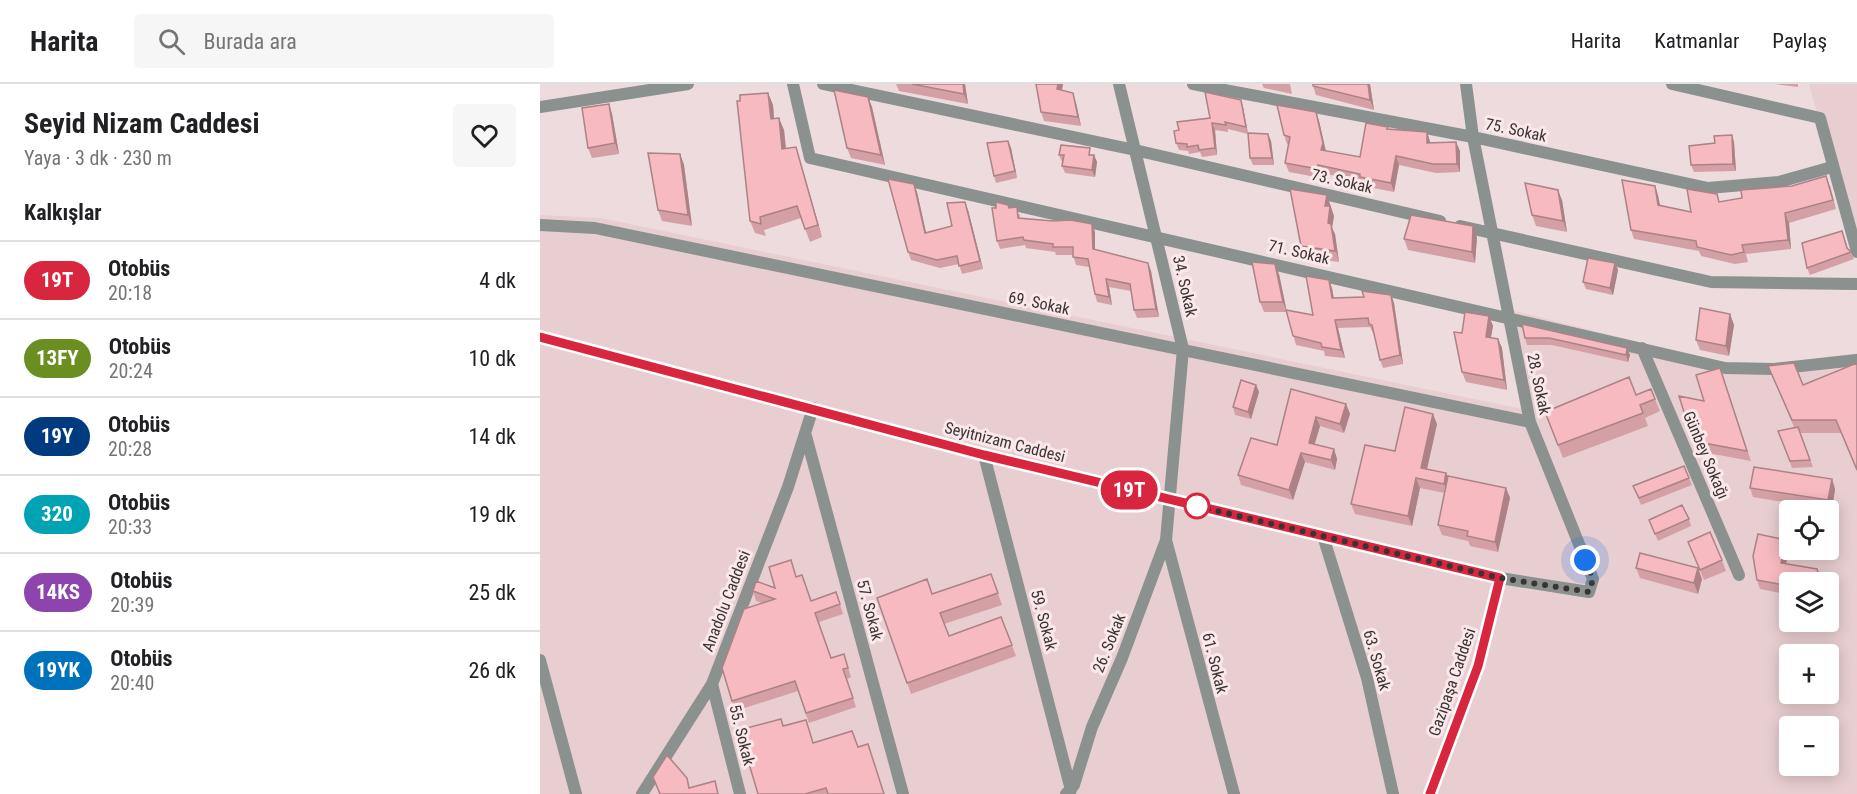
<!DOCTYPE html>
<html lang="tr">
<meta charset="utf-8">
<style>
:root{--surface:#fff;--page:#f6f6f6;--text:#202124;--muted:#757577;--line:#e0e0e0}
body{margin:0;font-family:"Roboto Condensed",sans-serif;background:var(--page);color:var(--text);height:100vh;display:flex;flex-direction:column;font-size:22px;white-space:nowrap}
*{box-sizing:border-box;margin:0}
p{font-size:20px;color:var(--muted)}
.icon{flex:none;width:33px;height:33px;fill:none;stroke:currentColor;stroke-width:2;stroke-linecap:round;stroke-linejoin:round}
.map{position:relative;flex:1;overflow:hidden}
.side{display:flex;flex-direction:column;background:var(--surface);width:540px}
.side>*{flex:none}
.badge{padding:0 12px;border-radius:20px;font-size:21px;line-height:39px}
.buttons{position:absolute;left:1239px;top:416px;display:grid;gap:12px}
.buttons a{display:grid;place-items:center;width:60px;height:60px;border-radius:6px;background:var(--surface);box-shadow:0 3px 15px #0003;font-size:30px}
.you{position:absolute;width:30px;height:30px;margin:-15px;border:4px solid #fff;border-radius:50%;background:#1a73e8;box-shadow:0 0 0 9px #1a73e833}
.map>.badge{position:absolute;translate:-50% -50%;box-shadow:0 0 0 3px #fff}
h2{padding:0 24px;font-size:22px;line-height:54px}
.round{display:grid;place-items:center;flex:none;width:63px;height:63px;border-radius:6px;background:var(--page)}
.overview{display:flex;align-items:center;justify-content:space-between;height:102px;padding:0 24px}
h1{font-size:28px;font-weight:700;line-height:45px}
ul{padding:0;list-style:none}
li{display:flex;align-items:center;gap:18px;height:78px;padding:0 24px;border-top:2px solid var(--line)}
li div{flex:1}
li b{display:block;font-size:22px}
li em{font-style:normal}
li .badge{min-width:66px;font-weight:700;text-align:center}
header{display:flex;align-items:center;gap:36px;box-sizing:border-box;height:84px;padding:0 30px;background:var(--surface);border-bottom:2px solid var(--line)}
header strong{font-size:28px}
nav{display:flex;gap:33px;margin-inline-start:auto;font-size:21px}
.search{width:420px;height:54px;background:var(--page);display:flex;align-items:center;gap:15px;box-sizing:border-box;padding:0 21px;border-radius:6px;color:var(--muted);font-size:22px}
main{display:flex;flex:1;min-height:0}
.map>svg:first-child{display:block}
</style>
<header>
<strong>Harita</strong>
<div class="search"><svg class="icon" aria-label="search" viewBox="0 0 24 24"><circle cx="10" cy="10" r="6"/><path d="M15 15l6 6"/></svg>Burada ara</div>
<nav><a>Harita</a><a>Katmanlar</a><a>Paylaş</a></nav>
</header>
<main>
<section class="side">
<div class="overview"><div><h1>Seyid Nizam Caddesi</h1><p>Yaya · 3 dk · 230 m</p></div><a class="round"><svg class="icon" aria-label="heart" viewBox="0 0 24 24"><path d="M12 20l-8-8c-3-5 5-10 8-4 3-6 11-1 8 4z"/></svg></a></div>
<h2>Kalkışlar</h2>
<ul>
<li><span class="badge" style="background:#d7263d;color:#fff">19T</span><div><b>Otobüs</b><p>20:18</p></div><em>4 dk</em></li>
<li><span class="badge" style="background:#6b8e23;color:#fff">13FY</span><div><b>Otobüs</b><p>20:24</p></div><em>10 dk</em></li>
<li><span class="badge" style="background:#003b80;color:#fff">19Y</span><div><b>Otobüs</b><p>20:28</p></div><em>14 dk</em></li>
<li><span class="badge" style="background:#00a3b4;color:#fff">320</span><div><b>Otobüs</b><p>20:33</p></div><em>19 dk</em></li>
<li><span class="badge" style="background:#8e44ad;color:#fff">14KS</span><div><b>Otobüs</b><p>20:39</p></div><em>25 dk</em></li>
<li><span class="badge" style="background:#0072bc;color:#fff">19YK</span><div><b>Otobüs</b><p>20:40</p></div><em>26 dk</em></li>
</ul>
</section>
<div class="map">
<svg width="1317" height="710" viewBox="0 0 1317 710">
<rect width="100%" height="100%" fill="#eddbdd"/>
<path fill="#e8ced0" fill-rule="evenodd" d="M1269,0H1317V173Z
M0,131L61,134L992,327L970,226L1185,279L1232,280L1317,269V710H0ZM1250,426H1288V465H1250ZM1250,498H1288V537H1250ZM1250,570H1288V609H1250ZM1250,642H1288V681H1250Z"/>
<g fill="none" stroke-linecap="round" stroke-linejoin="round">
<path stroke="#8b918e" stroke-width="12" d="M253,0L270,74L1185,284L1234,285L1317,276
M283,0L595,66L900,137
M653,0L933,53L1168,104L1239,98L1292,83
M926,0L933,53L990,338L1053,495L1049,508L960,494
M1132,0L1280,34L1317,168
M0,23L148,0
M0,141L55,144L990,338
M920,142L1171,198L1317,200
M1102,264L1199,491
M266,352L363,710
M444,371L531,706
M783,452L827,594L853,710
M626,456L694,710
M0,576L36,710
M172,600L200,710
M102,710L172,600L248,403L273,324
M526,710L534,701L552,643L582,574L626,456L643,265L579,0"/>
<path stroke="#8b918e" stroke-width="12" d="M0,253L444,371L960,494L938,582L890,710"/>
</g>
<path fill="#d4a0a5" d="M356,0H425L428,20L359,7Z
M500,0H523L522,6L536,19L541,42L504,37L501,28Z
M722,0H750L752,10L724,4Z
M773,0H830L834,26L776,11L773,2Z
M1235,0H1258V3Z
M228,9L233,21L234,34L244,46L246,65L256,63L282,153L270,158L261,134L224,146L226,152L215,149L210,137Z
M328,13L332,23L345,81L311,74L307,64Z
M69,20L72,30L79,70L52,74L48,64Z
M703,23L708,50L688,45V48L675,46L677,71L662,73L660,68L649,70L648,67L639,66L636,59L639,46L670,34Z
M779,37L786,67L820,73L848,45L887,48L890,59L916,58L920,67V88L896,89L859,81L854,108L823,102L822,98L782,89L781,94L749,88L745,79L749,61L747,60L744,51Z
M728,50L731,57L734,81H713L710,74Z
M1192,51L1194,58L1196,87L1154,88L1151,81Z
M468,57L471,64L477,94L456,99L454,92Z
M140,70L144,81L152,142L122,137L118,126Z
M519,71H554L557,78L555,93L525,89L522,82L523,78H522Z
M1290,101L1296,125L1249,139L1251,165L1206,170L1208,178L1195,180L1161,172L1159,167L1094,155L1091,146L1115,102L1118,111L1120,122L1151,128L1180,118Z
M377,108L386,149L412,142L428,126L443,185L422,190L419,180L400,184L371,176L368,168Z
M1022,116L1027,148L996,142L992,131Z
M791,122V124L794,132L792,144L795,150L799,178L764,173L761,162Z
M456,124H470L480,131V134L555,148V166L608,179L611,187L619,233L597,234L594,226L591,207L569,203L572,221L557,218L555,210L549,183L536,181L533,171H516L515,168L486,164L485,161L460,165L457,157Z
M1302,147L1308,165L1311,168L1314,175L1270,191L1267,184Z
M937,153L935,179L868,166L864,155Z
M1075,179L1078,186L1073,211L1046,205L1043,198Z
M739,190L746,226L773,231L792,204L794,214L851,211L854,219L863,280L843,284L840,276L834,249H833L830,243L798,244L805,274L785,272L784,267L756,261L747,228H724L720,218Z
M1190,230L1194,241L1189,272L1160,266L1156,256Z
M949,232L953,242L951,254L958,255L962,264L967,306L926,298L922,288V249Z
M982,240L1087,264L1090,271L1088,278L1012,261H987L985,254Z
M1317,279V387L1301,349H1260L1273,383L1252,384L1238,347L1254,343L1228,282L1263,301Z
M1180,284L1211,377L1157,367L1153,357L1164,317Z
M716,301L719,308L711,335L695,331L693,323Z
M751,305L806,320L810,330L804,349L780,342L775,360L794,365L797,375L795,386L765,378L753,416L701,401L698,391L737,361Z
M1096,311L1115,315L1120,327L1105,334L1108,342L1023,374L1005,328Z
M897,340L887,385L906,389L908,393L966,404L970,414L958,468L930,462L928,457L902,451L898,441L905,409L880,404L872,442L815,430L811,420L855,367Z
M1144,382L1152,401L1101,421L1093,402Z
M1292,395L1295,405L1292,426L1213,413L1210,404Z
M1149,435L1151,442L1118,457L1109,436Z
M1148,458L1182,476L1186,487L1164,496Z
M1249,466L1246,480L1250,498V511L1220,505L1217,496Z
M1096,484L1162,495L1158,510L1100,494Z
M451,490L462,521L404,540L409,552L461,533L476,572L371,610L337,514L392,510Z
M256,493L271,517L296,508L303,530L279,538L291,574L304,570L311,593L307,595L316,623L269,639L258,607L195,627L192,617L222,519L216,517L213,507L235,504Z
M241,635L244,642L274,659L318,663L344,710H218Z"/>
<path fill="#ac8286" d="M423,0H425L428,20L424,10Z
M518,0H523L520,14L517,5Z
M828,0H830L834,26L830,16Z
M228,9L233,21L235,47L231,35Z
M533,9L536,19L541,42L538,33Z
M328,13L332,23L345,81L341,71Z
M701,16L703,23L708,50L706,43Z
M69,20L72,30L79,70L75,59Z
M776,28L779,37L786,68L781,66Z
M239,34L244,46L247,77L242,65Z
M672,39L675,46L677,71L675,64Z
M887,48L890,57L891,68L887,59Z
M728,50L731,57L734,81L732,74Z
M1192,51L1194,58L1196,87L1193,80Z
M468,57L471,64L477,94L475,87Z
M916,58L920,67V88L917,80Z
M256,63L260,76L282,153L278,141Z
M140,70L144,81L152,142L148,131Z
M554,71L557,78L555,93L552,86Z
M856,72L859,81L854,108L851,99Z
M778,81L782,89L781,94L778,85Z
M374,100L377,108L388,157L385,149Z
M1115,102L1118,111L1122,131L1118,121Z
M1018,106L1022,116L1027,148L1023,137Z
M787,111L794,132L792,144L795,150L799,178L788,139L785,122Z
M425,118L428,126L443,185L440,177Z
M1245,129L1249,139L1251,165L1248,156Z
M552,140L555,148V173L553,165Z
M933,142L937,153L935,179L932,168Z
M608,179L611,187L619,233L616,225Z
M1075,179L1078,186L1073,211L1070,204Z
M735,180L739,190L747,228L743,218Z
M566,195L569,203L572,221L569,213Z
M789,196L792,204L795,223L792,214Z
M851,211L854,219L863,280L860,271Z
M1190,230L1194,241L1189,272L1186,262Z
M949,232L953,242L949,263L946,253Z
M795,236L798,244L805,274L801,266Z
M958,255L962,264L967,306L964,296Z
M1087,264L1090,271L1088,278L1086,271Z
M716,301L719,308L711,335L708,328Z
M806,320L810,330L804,349L800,340Z
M893,330L897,340L885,394L881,384Z
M776,333L780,342L772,368L769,359Z
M794,365L797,375L795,386L791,376Z
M761,369L765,378L753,416L749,406Z
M906,389L910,400L908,410L904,400Z
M876,394L880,404L872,442L868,432Z
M1292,395L1295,405L1292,426L1288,416Z
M966,404L970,414L958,468L955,458Z
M1246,456L1249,466L1244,489L1241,479Z
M1158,484L1162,495L1158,510L1154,499Z"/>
<path fill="#f6bac0" stroke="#ac8286" stroke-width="1.5" d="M372,0H423L424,10Z
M496,0H518L517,5L533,9L538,33L501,28Z
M773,0H828L830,16L773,2Z
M294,6L328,13L341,71L307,64Z
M665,8L701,16L706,43L685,38L686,41L672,39L675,64L659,66L658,61L647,63V60L636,59L634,47L639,46L637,38L670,34Z
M228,9L231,35L239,34L242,65L256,63L278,141L265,145L257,122L220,133L221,140L210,137L197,17H200V11Z
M69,20L75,59L48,64L42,24Z
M737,21L776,28L783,59L781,66L820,73L826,39L848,43L847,45L887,48V59L916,58L917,80H893L856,72L851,99L820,93V90L778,81V85L745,79L750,53L744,51Z
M708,49L728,50L732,74H710Z
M1192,51L1193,80L1151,81L1149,62L1175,59L1174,52Z
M468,57L475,87L454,92L447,59Z
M521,61L550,64L549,71H554L552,86L522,82L524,71H519Z
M108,69L140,70L148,131L118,126Z
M1286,92L1293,116L1245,129L1248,156L1202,161L1204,168L1191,171L1157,163L1156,157L1091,146L1082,96L1115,102L1118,121L1151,128L1147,105L1177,110L1179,118L1202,114L1201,106L1252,102Z
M348,95L374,100L385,149L412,142L407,119L425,118L440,177L419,182L417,172L397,176L368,168Z
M985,99L1018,106L1023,137L992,131Z
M750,105L787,111L785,122H790L788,139L791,140L795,167L761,162Z
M456,118L468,121L469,124L477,123L478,134L513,137L531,136L552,140L553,165L608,179L616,225L594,226L590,200L566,195L569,213L555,210L548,175L533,173V163H513V160L484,156L483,153L457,157L452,124H456Z
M871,131L933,142L932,168L864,155Z
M1302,147L1307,164L1311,168L1267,184L1262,159Z
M1048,174L1075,179L1070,204L1043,198Z
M712,178L735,180L743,218H720Z
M766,192L789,196L792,214L824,213L822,207L851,211L860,271L840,276L832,241L829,240L828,234L795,236L801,266L782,263L781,259L753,252L746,226L773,231Z
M1160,224L1190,230L1186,262L1156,256Z
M925,228L949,232L946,253L958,255L964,296L922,288L914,248L922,249Z
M982,240L1087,264L1086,271L1009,254H985Z
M1254,279L1263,301L1317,279V386L1296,336H1252L1228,282Z
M1180,284L1207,367L1153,357L1139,312L1164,317L1156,291Z
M1089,293L1096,311L1111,305L1115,315L1100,321L1103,329L1018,361L1005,328Z
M701,296L716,301L708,328L693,323Z
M751,305L806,320L800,340L776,333L769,359L794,365L791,376L761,369L749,406L698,391L711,354L737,361Z
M865,323L893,330L881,384L906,389L904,400L876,394L868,432L811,420L825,361L855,367Z
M1258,343L1270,376L1250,377L1238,347Z
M1144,382L1149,394L1099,414L1093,402Z
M1214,383L1292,395L1288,416L1210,404Z
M908,392L966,404L955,458L927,452L928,447L898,441Z
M1142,421L1149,435L1115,450L1109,436Z
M1170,448L1182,476L1160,486L1148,458Z
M1218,450L1246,456L1241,479L1277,485L1281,498H1250V502L1217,496L1213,472Z
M1100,469L1158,484L1154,499L1096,484Z
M251,476L256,493L262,491L271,517L296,508L300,520L275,529L291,574L304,570L308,584L303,585L313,614L266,629L255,597L192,617L182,584L204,525L235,515L213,507L216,497L235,504L229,483Z
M451,490L458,509L400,529L409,552L461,533L472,561L367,599L337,514L387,495L392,510Z
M241,635L243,642L266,636L273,659L312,647L318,663L328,660L344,710H288L286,704L265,710H218L199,646Z
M127,671L147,694L149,704L175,697L178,710H120L113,693Z"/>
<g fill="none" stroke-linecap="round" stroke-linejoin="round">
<defs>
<path id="line" d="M0,253L444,371L960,494L938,582L890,710"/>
</defs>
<use href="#line" stroke="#fff" stroke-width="14"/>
<use href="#line" stroke="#d7263d" stroke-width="9"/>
<path stroke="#3a3334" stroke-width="6" stroke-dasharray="0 10.8" d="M657,422L652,421L960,494L1049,508L1053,495L1045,476"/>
</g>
<circle fill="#fff" stroke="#d7263d" stroke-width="3" cx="657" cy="422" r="12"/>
<g text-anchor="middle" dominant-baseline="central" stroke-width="6" stroke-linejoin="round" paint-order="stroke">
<g font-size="16" fill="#3a3334" stroke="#fae8ea">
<text transform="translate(976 46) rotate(12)">75. Sokak</text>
<text transform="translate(802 97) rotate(13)">73. Sokak</text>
<text transform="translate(759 168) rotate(13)">71. Sokak</text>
<text transform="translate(645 202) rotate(77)">34. Sokak</text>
<text transform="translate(499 219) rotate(12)">69. Sokak</text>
<text transform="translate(999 300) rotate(78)">28. Sokak</text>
<text transform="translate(465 358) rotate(14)">Seyitnizam Caddesi</text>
<text transform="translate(1166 371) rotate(67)">Günbey Sokağı</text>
<text transform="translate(186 517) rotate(-69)">Anadolu Caddesi</text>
<text transform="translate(330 526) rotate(75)">57. Sokak</text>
<text transform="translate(504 536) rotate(75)">59. Sokak</text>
<text transform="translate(569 559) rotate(-68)">26. Sokak</text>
<text transform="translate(837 576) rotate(74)">63. Sokak</text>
<text transform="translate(675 579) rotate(76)">61. Sokak</text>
<text transform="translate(912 598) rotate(-71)">Gazipaşa Caddesi</text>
<text transform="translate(202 651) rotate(76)">55. Sokak</text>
</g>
</g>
</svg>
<div class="buttons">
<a><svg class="icon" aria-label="locate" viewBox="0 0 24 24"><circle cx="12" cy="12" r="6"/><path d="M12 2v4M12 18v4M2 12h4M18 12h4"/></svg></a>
<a><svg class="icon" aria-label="layers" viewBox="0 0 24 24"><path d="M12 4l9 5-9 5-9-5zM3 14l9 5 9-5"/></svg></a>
<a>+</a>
<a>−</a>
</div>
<div class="you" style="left:1045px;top:476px"></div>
<b class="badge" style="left:589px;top:406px;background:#d7263d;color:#fff">19T</b>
</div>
</main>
